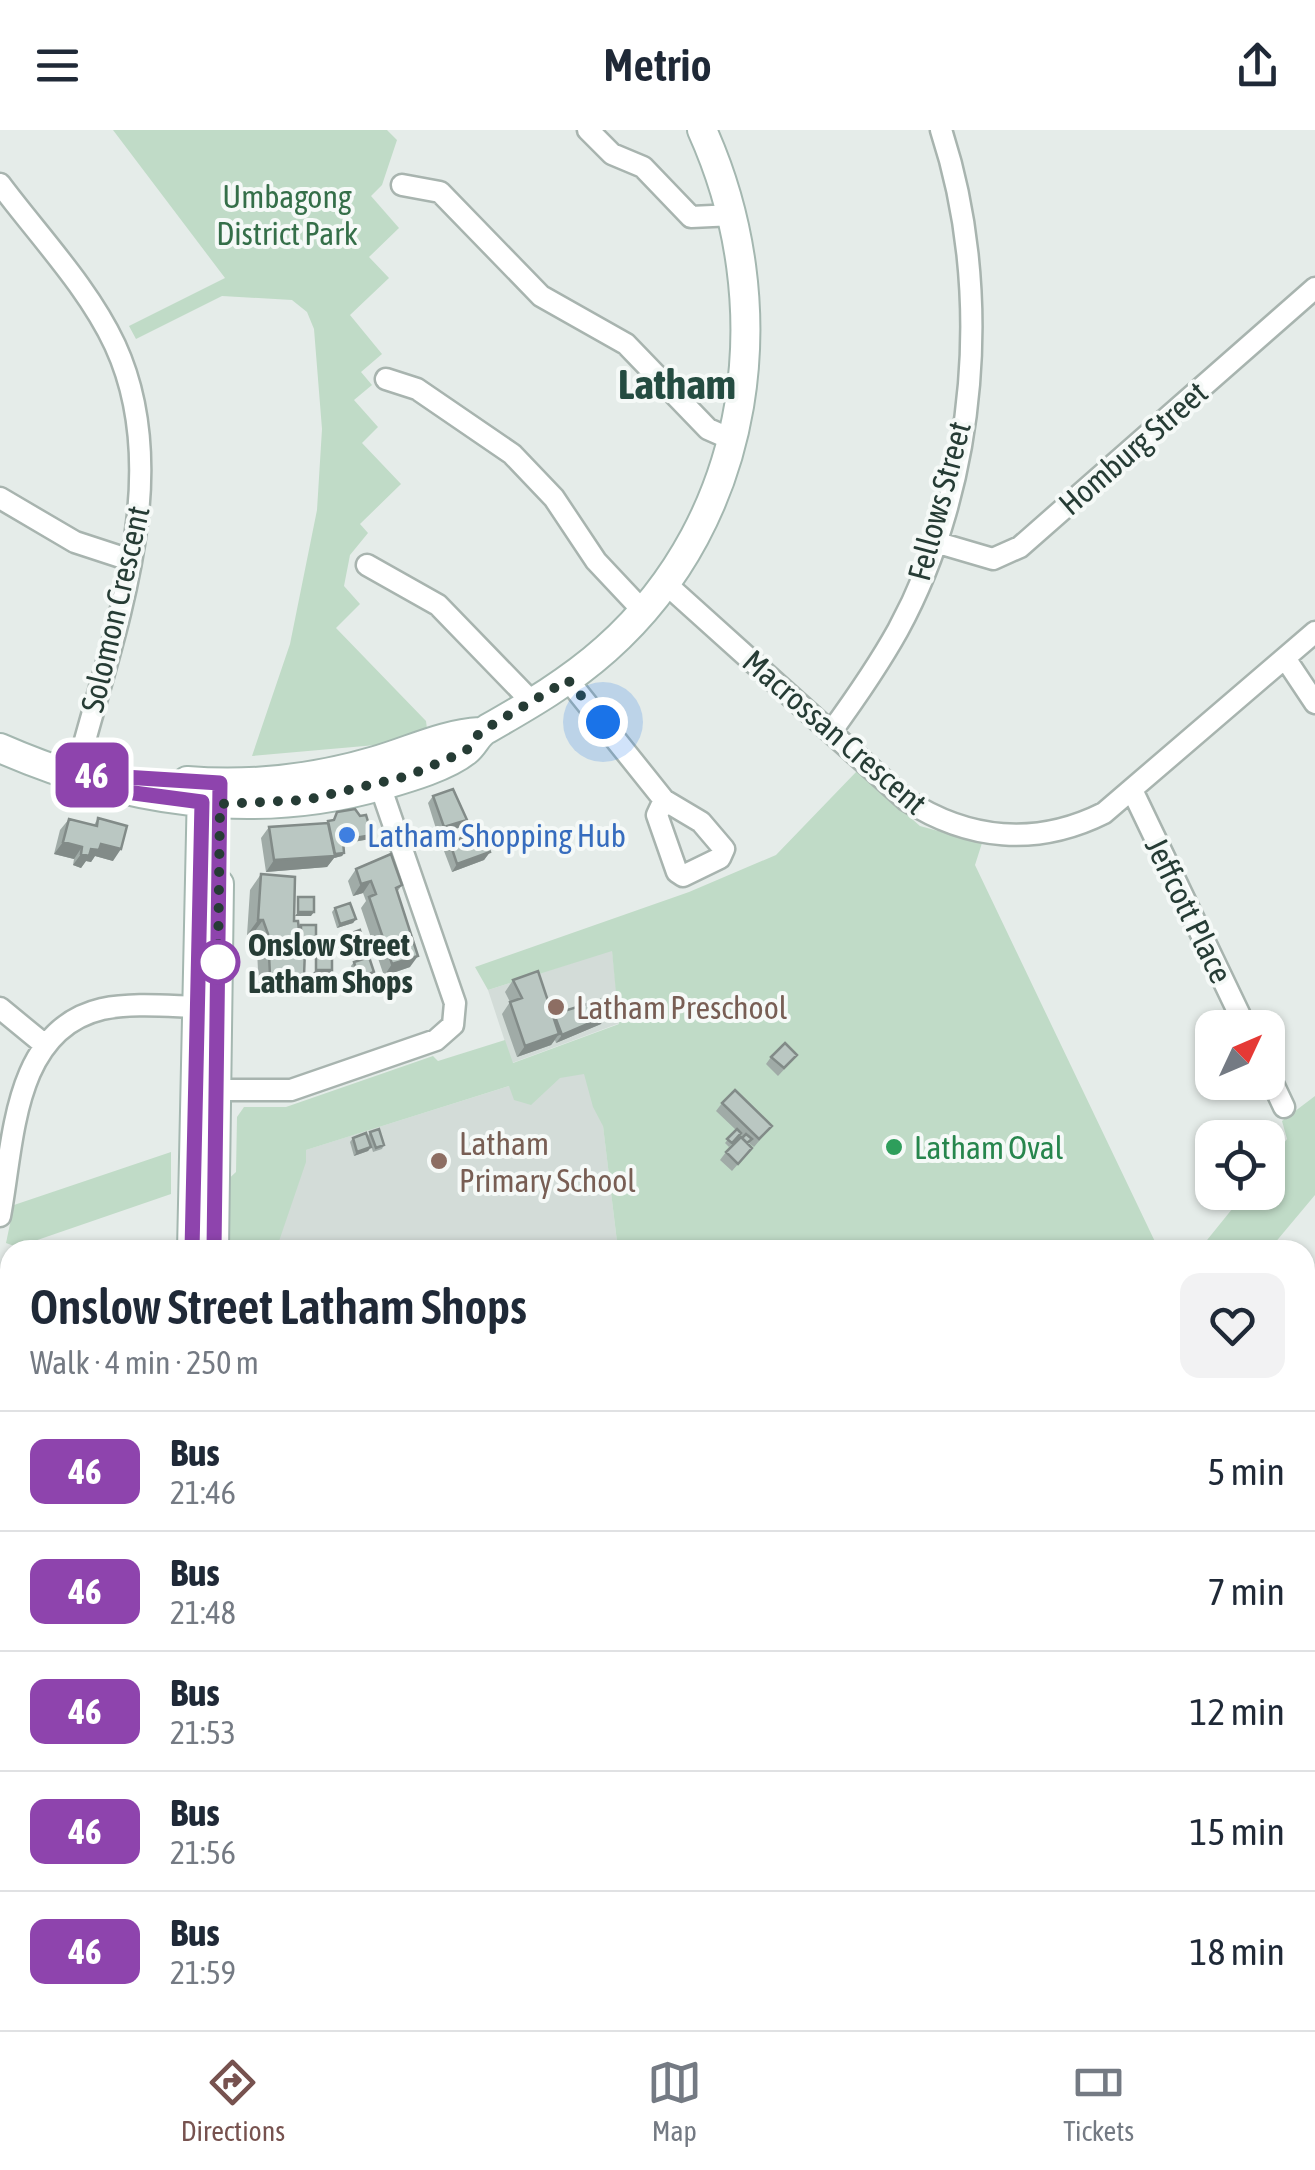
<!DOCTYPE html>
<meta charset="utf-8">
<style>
:root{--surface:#fff;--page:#f2f2f3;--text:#1f2937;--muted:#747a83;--line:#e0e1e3;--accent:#77524f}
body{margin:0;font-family:"Asap Condensed",sans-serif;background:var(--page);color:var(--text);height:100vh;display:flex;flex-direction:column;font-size:38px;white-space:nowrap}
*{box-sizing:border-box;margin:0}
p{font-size:32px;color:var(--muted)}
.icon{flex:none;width:55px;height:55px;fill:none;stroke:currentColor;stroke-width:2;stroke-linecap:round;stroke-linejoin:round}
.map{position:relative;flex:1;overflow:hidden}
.panel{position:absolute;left:0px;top:1110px;width:1315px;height:790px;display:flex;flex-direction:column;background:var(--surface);border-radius:30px 30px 0 0;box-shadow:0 2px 8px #0004}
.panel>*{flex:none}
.badge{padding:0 20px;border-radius:15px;font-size:35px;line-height:65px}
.needle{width:65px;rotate:46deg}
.tools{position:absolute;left:1195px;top:880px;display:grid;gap:20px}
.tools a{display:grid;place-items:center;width:90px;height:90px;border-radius:20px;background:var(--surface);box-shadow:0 2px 8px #0004;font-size:50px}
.you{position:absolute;width:50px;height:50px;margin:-25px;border:8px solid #fff;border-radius:50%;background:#1a73e8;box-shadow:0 0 0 15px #1a73e833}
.map>.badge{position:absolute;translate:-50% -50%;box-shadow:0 0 0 5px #fff}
.round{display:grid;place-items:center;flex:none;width:105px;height:105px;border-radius:20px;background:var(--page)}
.head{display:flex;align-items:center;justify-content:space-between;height:170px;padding:0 30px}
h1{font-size:48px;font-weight:600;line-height:75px}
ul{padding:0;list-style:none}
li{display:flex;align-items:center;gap:30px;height:120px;padding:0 30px;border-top:2px solid var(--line)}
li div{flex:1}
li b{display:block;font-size:38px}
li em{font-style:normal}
li .badge{min-width:110px;font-weight:700;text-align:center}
header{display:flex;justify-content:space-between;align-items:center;height:130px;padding:0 30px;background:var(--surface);font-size:45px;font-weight:600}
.dock{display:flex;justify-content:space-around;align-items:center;height:140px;border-top:2px solid var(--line);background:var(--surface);font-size:28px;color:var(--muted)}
.dock a{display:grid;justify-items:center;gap:5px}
.dock .on{color:var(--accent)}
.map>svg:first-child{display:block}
</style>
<header><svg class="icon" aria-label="menu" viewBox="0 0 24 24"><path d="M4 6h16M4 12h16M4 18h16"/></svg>Metrio<svg class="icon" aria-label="share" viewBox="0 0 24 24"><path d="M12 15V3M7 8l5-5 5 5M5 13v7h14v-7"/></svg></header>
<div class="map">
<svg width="1315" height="1900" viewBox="0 0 1315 1900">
<rect width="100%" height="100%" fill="#e5ece9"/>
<path fill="#d3dcd8" d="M612,820L620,893L512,933L488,860Z
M595,929L618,1120H234L236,1042Z"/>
<path fill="#c0dbc7" d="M113,0H387L397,10L382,55L371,66L399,98L369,127L389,148L350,185L382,224L361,242L372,255L354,270L378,297L362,313L401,354L360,394L368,403L350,425L344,456L360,474L336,498L426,591L427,599L376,615L252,626L290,514L317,380L322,299L314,199L307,182L292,170L222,166L136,209L129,196L225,148Z
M857,641L920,696L982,713L975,735L1159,1120H618L603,996L593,977L584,944L560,948L531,975L514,970L509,956L306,1020V1032L276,1120H222V1055L236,1042L237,987L244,977H286L433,926L438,931L505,910L513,933L619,894L612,821L488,860L475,837L689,762L776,725Z
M1315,966V1065L1269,1120H1199L1245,1063L1268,1062V1034L1287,1009L1282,991Z
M171,1022V1064L17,1117L6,1113L14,1075Z
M160,1890H337V1900H160Z"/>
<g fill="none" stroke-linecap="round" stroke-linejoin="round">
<defs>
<path id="street" d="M588,0L612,24L643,37L691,87L734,85
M0,54C38,105 88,157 115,215C177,349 110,510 76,644
M402,55L440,62L541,166L626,214L708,299L733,310
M386,249L417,259L512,324L554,368L596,431L643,481
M0,368L75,412L130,430
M935,412L993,429L1020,417L1315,158
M367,435L438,475L533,573
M665,453L906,670C968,710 1036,717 1104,683L1315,502
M1285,528L1315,573
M568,550L664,670L701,692L724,719L720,728L683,746L677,742L657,685L664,670
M831,602C855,569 878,536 898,500C978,353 993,158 941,0
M1133,662L1246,898
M0,878L45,915
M1268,943L1284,977
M207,960H291L436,910L453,895L455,873L376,644
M0,1086C14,1013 12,900 102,879C136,872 175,877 210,877
M0,1269L10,1305
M1305,1360L1315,1355
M0,1434L10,1423
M1305,1437L1315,1458
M1305,1516L1315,1508
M1305,1810H1315
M981,1898L1004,1890
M144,1900L149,1890
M368,1900L378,1890"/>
<path id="secondary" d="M0,618C121,671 253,693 383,655C407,648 446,637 466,621C475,614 477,604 487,599C529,575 569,552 606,519C754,387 781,175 702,0
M187,651C250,656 314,649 375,631C410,621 443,604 480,602
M192,1120L202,657
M214,1120L219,754
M0,1752L10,1742
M776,1890L777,1900"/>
</defs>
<use href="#street" stroke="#a8b4af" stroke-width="25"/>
<use href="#secondary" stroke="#a4b7b0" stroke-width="32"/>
<use href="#street" stroke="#fff" stroke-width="20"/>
<use href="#secondary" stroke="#fff" stroke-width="28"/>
</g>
<path fill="#a0aba7" d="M433,666L461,697L438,705L428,673Z
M337,682L372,705L370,709L343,714L344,723L342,726L334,728L327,737L266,742L261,708L269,697L327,693L328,691L333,690Z
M98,688L113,731L95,726L91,732L86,731L81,738L73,735L74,729L54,724L60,700L69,689L94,695Z
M450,713L490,722L484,730L452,742L444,721Z
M356,739L402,755L397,762L410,837L384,846L361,778L366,771L363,763L353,766L348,751Z
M261,744L299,799L301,795L316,811L313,815L300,814L304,846L293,862L259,861L257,820L252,805H247L250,760Z
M335,778L356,789L353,793L337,798L332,782Z
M344,806L362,820L347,825L342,809Z
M354,832L372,846L356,852L351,836Z
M513,850L553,885L601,894L556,913L555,910L551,915L517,927L502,884L510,872L505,862Z
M771,927L791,932L778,946L766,934Z
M722,973L766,1003L754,1017L749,1013L748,1014L752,1018L732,1041L720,1030L726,1022L743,1007L741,1005L729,1017L725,1013L736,1000L716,981Z
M370,1002L384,1015L382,1019L373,1022L368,1006Z
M353,1008L371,1017L368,1021L354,1026L350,1012Z"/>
<path fill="#828b88" d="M467,690L461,697L438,705L444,697Z
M372,705L370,709L340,714L343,710Z
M63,712L82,717L74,729L54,724Z
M101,714L121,719L113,731L95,726L91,732L86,731L81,738L73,735L81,724Z
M490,722L484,730L452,742L457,734Z
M344,723L342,726L334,728L327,737L266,742L274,730Z
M371,751L363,763L353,766L361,754Z
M298,782H314L311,786H295Z
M356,789L353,793L337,798L340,794Z
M258,790H263L252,805H247Z
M301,811H316L313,815L298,814Z
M365,816L362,820L347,825L350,821Z
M418,826L410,837L384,846L392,834Z
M316,840H332L329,844L313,843Z
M374,842L372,846L356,852L359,848Z
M270,845L304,846L293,862L259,861Z
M319,858H335L332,862H317Z
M606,886L601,894L556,913L562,905Z
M559,904L551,915L517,927L525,916Z
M371,1017L368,1021L354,1026L357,1022Z"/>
<path fill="#bac7c2" stroke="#828b88" stroke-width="2.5" d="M453,659L467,690L444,697L433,666Z
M355,679L360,686L366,685L372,705L343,710L344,723L335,724L328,691L334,690L337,682Z
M98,688L127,696L121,719L101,714L99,720L91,719L89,726L81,724L82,717L63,712L69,689L97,696Z
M328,693L335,726L274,730L269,697Z
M482,699L490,722L457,734L450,713Z
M391,724L402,755L396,758L418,826L392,834L369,767L376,764L371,751L361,754L356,739Z
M261,744L295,747L294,791H298L301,820H305L304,846L270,845L268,804L263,790H258Z
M298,767H314V782H298Z
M350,773L356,789L340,794L335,778Z
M301,795H316V811H301Z
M360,800L365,816L350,821L344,806Z
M316,824H332V840H316Z
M369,827L374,842L359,848L354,832Z
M538,841L559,904L525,916L510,872L522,868L513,850Z
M319,850H335V858H319Z
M600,870L606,886L562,905L554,884Z
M785,913L797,925L784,938L771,927Z
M735,960L772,996L759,1009L722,973Z
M379,999L384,1015L376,1018L370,1002Z
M737,999L741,1003L732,1013L727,1009Z
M366,1003L371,1017L357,1022L353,1008Z
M746,1004L752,1009L747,1013L742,1008Z
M741,1007L752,1018L738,1034L726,1022Z"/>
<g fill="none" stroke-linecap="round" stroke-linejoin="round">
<defs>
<path id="line" d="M192,1120L202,672L111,660L76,644L220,653L214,1120"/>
</defs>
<use href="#line" stroke="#fff" stroke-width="22"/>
<use href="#line" stroke="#8e44ad" stroke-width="15"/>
<path stroke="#263c35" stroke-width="10" stroke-dasharray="0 18" d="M218,832L220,674L306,670L408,646L466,621L480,602L568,550L603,592"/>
</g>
<circle fill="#3f7fe0" stroke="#f5f9f7" stroke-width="4" cx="347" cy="705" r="10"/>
<circle fill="#fff" stroke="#8e44ad" stroke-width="5" cx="218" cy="832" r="20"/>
<g fill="#8d6e63" stroke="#f5f9f7" stroke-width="4">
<circle cx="556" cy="877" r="10"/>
<circle cx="439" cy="1031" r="10"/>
</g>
<circle fill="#2e9e5b" stroke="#f5f9f7" stroke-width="4" cx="894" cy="1017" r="10"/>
<g text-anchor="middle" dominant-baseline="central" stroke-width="8" stroke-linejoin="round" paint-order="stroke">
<g font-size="32" fill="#356f49" stroke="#f5f9f7">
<text x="287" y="66">Umbagong<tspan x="287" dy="37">District Park</tspan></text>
</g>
<g font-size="32" fill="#263c35" stroke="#f5f9f7">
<text transform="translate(1133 318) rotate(-41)">Homburg Street</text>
<text transform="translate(939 371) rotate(-75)">Fellows Street</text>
<text transform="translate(115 479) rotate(-77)">Solomon Crescent</text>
<text transform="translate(835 602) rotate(41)">Macrossan Crescent</text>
<text transform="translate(1189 780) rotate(64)">Jeffcott Place</text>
</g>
<g font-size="32" fill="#366cbe" stroke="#f5f9f7" text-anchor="start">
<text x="367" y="705">Latham Shopping Hub</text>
</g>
<g font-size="32" font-weight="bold" fill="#263c35" stroke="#f5f9f7" text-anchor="start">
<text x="248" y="814">Onslow Street<tspan x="248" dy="37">Latham Shops</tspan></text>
</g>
<g font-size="32" fill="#785e54" stroke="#f5f9f7" text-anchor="start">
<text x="576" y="877">Latham Preschool</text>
<text x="459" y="1013">Latham<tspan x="459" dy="37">Primary School</tspan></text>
</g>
<g font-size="32" fill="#27864d" stroke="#f5f9f7" text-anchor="start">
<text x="914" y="1017">Latham Oval</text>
</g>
<g font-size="42" font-weight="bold" fill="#244c41" stroke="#f5f9f7">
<text x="677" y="254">Latham</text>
</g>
</g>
</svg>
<div class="tools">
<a><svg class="needle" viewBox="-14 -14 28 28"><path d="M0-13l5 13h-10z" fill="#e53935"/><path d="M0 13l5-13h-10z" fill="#747a83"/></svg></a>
<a><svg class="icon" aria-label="locate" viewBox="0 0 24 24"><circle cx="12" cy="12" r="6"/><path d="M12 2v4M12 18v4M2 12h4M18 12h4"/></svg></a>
</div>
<div class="you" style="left:603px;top:592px"></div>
<b class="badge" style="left:92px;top:645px;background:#8e44ad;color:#fff">46</b>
<section class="panel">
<div class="head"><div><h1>Onslow Street Latham Shops</h1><p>Walk · 4 min · 250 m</p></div><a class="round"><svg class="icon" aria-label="heart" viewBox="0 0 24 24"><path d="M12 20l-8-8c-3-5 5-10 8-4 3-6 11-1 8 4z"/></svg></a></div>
<ul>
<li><span class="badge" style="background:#8e44ad;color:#fff">46</span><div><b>Bus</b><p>21:46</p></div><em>5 min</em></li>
<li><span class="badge" style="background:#8e44ad;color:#fff">46</span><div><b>Bus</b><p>21:48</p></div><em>7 min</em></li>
<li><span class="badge" style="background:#8e44ad;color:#fff">46</span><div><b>Bus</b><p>21:53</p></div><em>12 min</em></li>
<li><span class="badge" style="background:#8e44ad;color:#fff">46</span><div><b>Bus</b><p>21:56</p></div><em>15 min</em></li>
<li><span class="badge" style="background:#8e44ad;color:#fff">46</span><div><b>Bus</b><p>21:59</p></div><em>18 min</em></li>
</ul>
</section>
</div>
<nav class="dock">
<a class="on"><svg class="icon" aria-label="directions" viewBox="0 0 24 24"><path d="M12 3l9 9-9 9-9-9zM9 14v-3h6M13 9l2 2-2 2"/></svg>Directions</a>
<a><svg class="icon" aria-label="map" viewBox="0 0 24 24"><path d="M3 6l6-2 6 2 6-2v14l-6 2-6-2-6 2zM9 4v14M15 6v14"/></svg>Map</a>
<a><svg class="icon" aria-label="tickets" viewBox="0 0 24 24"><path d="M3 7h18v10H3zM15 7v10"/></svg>Tickets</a>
</nav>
